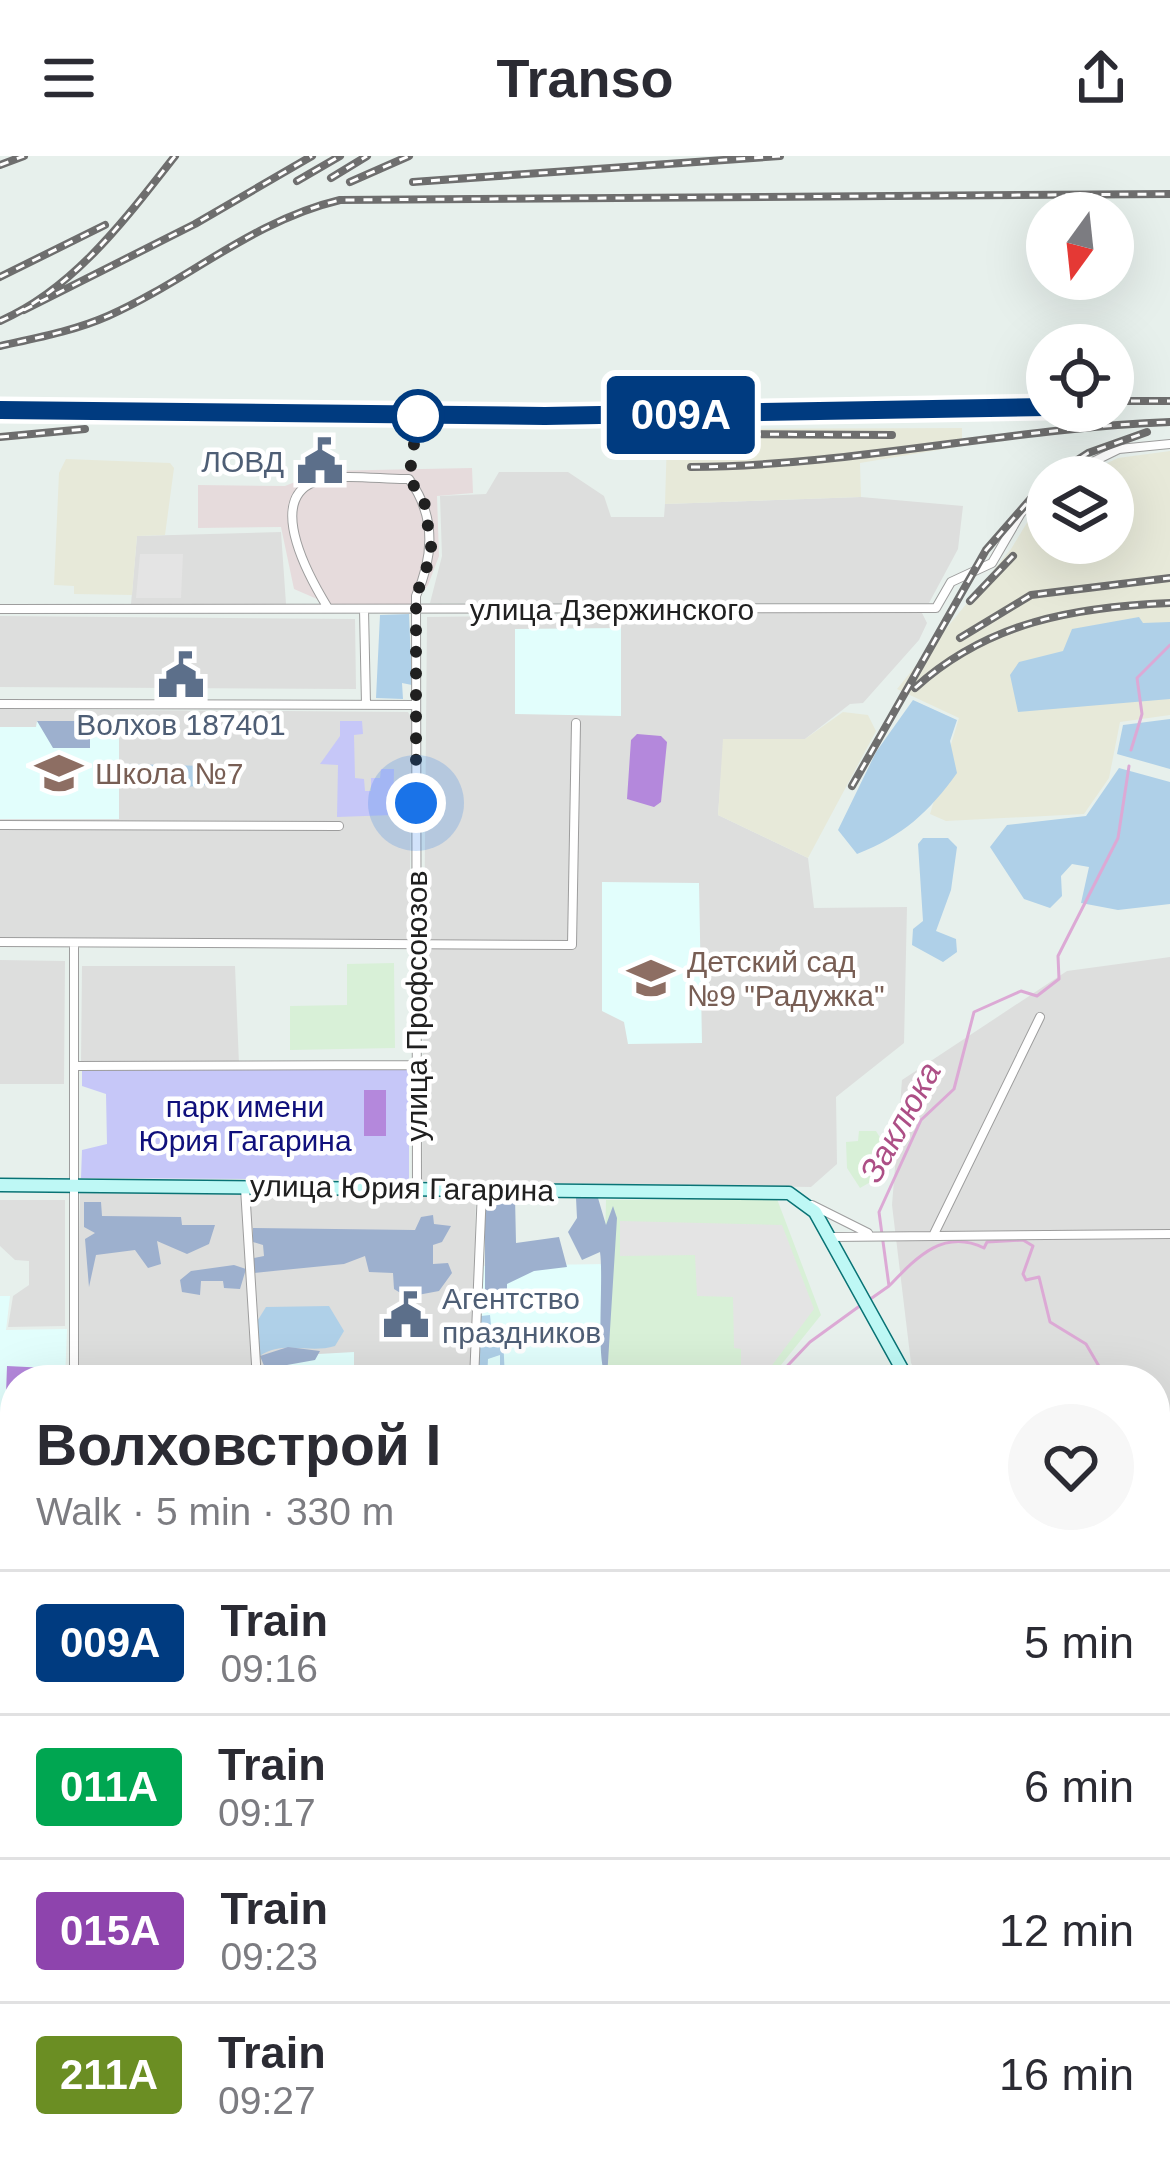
<!DOCTYPE html>
<meta charset="utf-8">
<style>
:root{--surface:#fff;--page:#f7f7f7;--text:#2b2b33;--muted:#7c7c81;--line:#e1e1e2}
body{margin:0;font-family:Arial,sans-serif;background:var(--page);color:var(--text);height:100vh;display:flex;flex-direction:column;font-size:45px;white-space:nowrap}
*{box-sizing:border-box;margin:0}
p{font-size:39px;color:var(--muted)}
.icon{flex:none;width:66px;height:66px;fill:none;stroke:currentColor;stroke-width:2;stroke-linecap:round;stroke-linejoin:round}
.map{position:relative;flex:1;overflow:hidden}
.details{position:absolute;left:0px;top:1209px;width:1170px;height:807px;display:flex;flex-direction:column;background:var(--surface);border-radius:48px 48px 0 0;box-shadow:0 12px 48px #0002}
.details>*{flex:none}
.badge{padding:0 24px;border-radius:9px;font-size:42px;line-height:78px}
.needle{width:78px;rotate:195deg}
.buttons{position:absolute;left:1026px;top:36px;display:grid;gap:24px}
.buttons a{display:grid;place-items:center;width:108px;height:108px;border-radius:50%;background:var(--surface);box-shadow:0 12px 48px #0002;font-size:60px}
.you{position:absolute;width:60px;height:60px;margin:-30px;border:9px solid #fff;border-radius:50%;background:#1a73e8;box-shadow:0 0 0 18px #1a73e833}
.map>.badge{position:absolute;translate:-50% -50%;box-shadow:0 0 0 6px #fff}
.round{display:grid;place-items:center;flex:none;width:126px;height:126px;border-radius:63px;background:var(--page)}
.overview{display:flex;align-items:center;justify-content:space-between;height:204px;padding:0 36px}
h1{font-size:57px;font-weight:600;line-height:90px}
ul{padding:0;list-style:none}
li{display:flex;align-items:center;gap:36px;height:144px;padding:0 36px;border-top:3px solid var(--line)}
li div{flex:1}
li b{display:block;font-size:45px}
li em{font-style:normal}
li .badge{min-width:132px;font-weight:700;text-align:center}
header{display:flex;justify-content:space-between;align-items:center;height:156px;padding:0 36px;background:var(--surface);font-size:54px;font-weight:600}
.map>svg:first-child{display:block}
</style>
<header><svg class="icon" aria-label="menu" viewBox="0 0 24 24"><path d="M4 6h16M4 12h16M4 18h16"/></svg>Transo<svg class="icon" aria-label="share" viewBox="0 0 24 24"><path d="M12 15V3M7 8l5-5 5 5M5 13v7h14v-7"/></svg></header>
<div class="map">
<svg width="1170" height="2015" viewBox="0 0 1170 2015">
<rect width="100%" height="100%" fill="#e7f0ec"/>
<path fill="#dddedd" d="M499,316H568L604,340L611,361H664L665,348L861,341L963,350L958,393L929,447H430L442,400L440,340L486,338Z
M281,376L286,448H131L137,380Z
M921,455L927,467L919,484L863,547L850,548L805,583H724L718,659L808,702L814,752L907,751L904,887L836,941L837,1008L811,1031L422,1025L427,461Z
M0,460L355,463L356,533L0,531Z
M0,553L408,556L412,563L409,785L0,781Z
M1170,801V1672L1155,1645V1224H921L911,1207L892,1049L902,924L1067,815Z
M0,804L65,805L64,928H0Z
M82,810H235L239,908H81Z
M80,1037L476,1039L472,1224H76Z
M0,1044H65V1170L8,1171L13,1140L29,1129V1105L15,1104L0,1090Z
M0,1506L15,1514V2001H167V2015H0Z
M685,2001H867L870,2015H660Z
M878,2001H986L991,2015H880Z"/>
<path fill="#d8f0d7" d="M394,807L395,892L290,894V850L347,849V808Z
M859,975H876L887,993L888,1016L860,1032L847,1012L846,986L858,985Z
M777,1043L821,1159L769,1224H602L606,1044Z"/>
<path fill="#e7e9d9" d="M962,272V290L860,307L861,341L665,348L667,282L723,284L725,273Z
M1170,295V559L1120,566L1109,622L1084,658L946,665L930,658L959,562L897,533L1011,393L1039,347L1047,342V387H1113V321H1078L1118,302Z
M66,303L170,307L174,312L165,379L137,380L132,439L74,438V430L54,429L59,317Z
M843,556L868,559L876,575L808,702L718,659L723,583H805Z"/>
<path fill="#e2fefc" d="M621,472V560L515,558V473Z
M37,565L119,566V663H0V571H36Z
M602,726L699,727L702,887L628,888L624,866L602,855Z
M606,1108L602,1224H476L482,1110Z
M0,1140H10L6,1174L67,1173L65,1224H15V1337L6,1339L0,1334Z
M354,1196V1224H268L266,1201Z"/>
<path fill="#afd0e8" d="M409,458L412,529L402,527L403,543L376,542L380,459Z
M1139,461L1143,467L1170,466V543L1018,556L1010,519L1019,506L1063,495L1072,473Z
M913,544L957,564L950,585L957,617C929,656 903,680 857,698L838,674L876,596Z
M1170,563V613L1117,598L1123,569Z
M125,608L207,610V629L186,631V618L126,617Z
M1119,612L1170,626V748L1118,754L1081,747L1089,711L1072,708L1061,720L1062,740L1050,752L1024,743L990,691L1007,669L1086,660Z
M923,682H948L957,691L951,734L936,775L956,783L957,796L943,806L912,789L913,773L923,765L918,688Z
M329,1150L344,1175L335,1190C310,1198 283,1184 260,1200L256,1167L266,1151Z
M490,1159L492,1179H503L505,1224H500V1199L488,1203L487,1224H478L481,1160Z"/>
<path fill="#9db0ce" d="M37,565H90V592H53Z
M495,1040L515,1041L516,1087L559,1081L567,1111L534,1115L507,1128V1152L485,1144V1052Z
M576,1042H598L606,1069L613,1050L617,1062L607,1222C595,1209 604,1123 600,1096L582,1104L568,1076L577,1062Z
M84,1046H101L102,1060L181,1061L182,1069H215L209,1088L187,1098L157,1085L161,1108L148,1112L135,1094L96,1099L89,1131L85,1083L95,1077L84,1071Z
M433,1059L434,1068L451,1070L442,1086L433,1089V1108L448,1107L452,1117L439,1135L407,1141L394,1133L393,1117L369,1116L365,1100L344,1108L253,1117L254,1102L264,1100L263,1089L253,1086V1072L415,1074L421,1061Z
M234,1109L246,1113L240,1133L224,1132L223,1125H201L200,1139L182,1136L180,1124L191,1115Z
M288,1191L320,1195L315,1204L287,1209V1217L270,1224L260,1200Z"/>
<path fill="#c6c7f8" d="M340,565H362L363,578L354,579L355,622L364,623L365,635H371V622H380L381,613H394L393,659L337,661L338,609L320,608L340,580Z
M409,911V1024L81,1022L82,994L107,988L106,938L82,930V912Z"/>
<path fill="#b488dc" d="M637,578L661,580L667,586L661,646L654,651L627,643L631,584Z
M364,934H386V980H364Z
M7,1210L47,1212V1224H15V1294H4Z"/>
<path fill="#e4e4e4" d="M140,398H183L181,442H136Z
M620,1065L782,1069L814,1153L761,1224H741V1193L734,1192L733,1141L697,1140L695,1099L620,1100Z"/>
<path fill="#e6dbdc" d="M472,312L473,337L437,340L439,400L428,429L413,448L370,453L331,449L294,433L281,371L198,372V329L285,330L322,315Z"/>
<g fill="none" stroke-linecap="round" stroke-linejoin="round">
<path stroke="#dca9d5" stroke-width="3" d="M1131,594L1142,558L1137,522L1170,489
M890,1129C917,1101 944,1072 984,1092L987,1086L1023,1084L1033,1090L1023,1118L1026,1124L1039,1121L1050,1166L1086,1188L1107,1224
M869,1144L889,1130L879,1056L921,964L954,933L974,856L1021,835L1037,840L1059,823L1058,800L1118,682L1129,610
M774,1224L810,1186L861,1149
M1155,1266L1170,1293
M248,2001H259
M220,2015L216,2008L222,2001"/>
<defs>
<path id="minor" d="M1062,321L1119,293L1170,288
M328,452C312,426 265,345 314,326C339,316 383,324 409,323C436,360 434,400 416,440L417,1030
M0,453L936,452L951,426L992,407L1021,357L1047,332
M364,453L366,549
M0,548L416,549
M0,669L339,670
M0,786L572,789L576,567
M74,787V1224
M74,910L417,909
M245,1032L257,1224
M812,1049L868,1077
M934,1078L1040,861
M830,1081L1170,1078
M474,1224L482,1034
M0,1359L15,1364
M1155,1462H1170
M0,1499L15,1507
M0,1601L15,1608
M0,1617L15,1613
M0,1759L15,1727
M0,1894L15,1902
M873,2001L875,2015
M0,2007L23,2015
M646,2015L670,2001"/>
<path id="secondary" d="M0,1029L789,1037L815,1056L908,1224
M1155,1657L1170,1683"/>
</defs>
<use href="#minor" stroke="#9d9d9d" stroke-width="10"/>
<use href="#secondary" stroke="#097375" stroke-width="15"/>
<use href="#minor" stroke="#fff" stroke-width="8"/>
<use href="#secondary" stroke="#bef8f5" stroke-width="12"/>
<defs>
<path id="rail" d="M0,9L24,0
M331,22L367,0
M297,25L340,0
M350,26L409,0
M413,26L780,0
M0,121L105,69
M24,154L195,68L312,0
M0,165C74,133 126,62 175,0
M0,190C36,182 74,175 108,160C189,124 252,65 340,44L1170,38
M1113,245H1170
M0,254L781,259L1047,251
M734,278L892,279
M0,281L85,273
M691,311C852,310 1010,272 1170,266
M1051,321L1088,297L1147,276
M970,445L1013,400
M960,482L1031,439L1170,422
M915,532C988,466 1074,451 1170,447
M852,630L986,394L1047,324"/>
</defs>
<use href="#rail" stroke="#6e6e6e" stroke-width="8"/>
<use href="#rail" stroke="#fff" stroke-width="3" stroke-dasharray="9" stroke-linecap="butt"/>
</g>
<g fill="none" stroke-linecap="round" stroke-linejoin="round">
<defs>
<path id="line" d="M0,254L545,260L1047,251"/>
</defs>
<use href="#line" stroke="#fff" stroke-width="27"/>
<use href="#line" stroke="#003b80" stroke-width="18"/>
<path stroke="#202020" stroke-width="12" stroke-dasharray="0 21.6" d="M416,647V440L432,397L424,344L409,323L418,260"/>
</g>
<defs>
<symbol id="civic-bare" viewBox="-9 -9 18 18"><path d="M-.6-6.5H3V-4.5H.6V-3L4-1V1h2V6H-6V1h2V-1L-.6-3ZM-1.2 2.5V6h2.4V2.5Z" fill="#5c6f8a" stroke="#fff" stroke-width="2.5" paint-order="stroke"/></symbol>
<symbol id="school-bare" viewBox="-9 -9 18 18"><path d="M0-5L7-2L0 1L-7-2ZM-4 1L0 2.5L4 1V4Q0 6-4 4Z" fill="#8d6e63" stroke="#fff" stroke-width="2.5" paint-order="stroke"/></symbol>
</defs>
<g fill-rule="evenodd">
<use href="#civic-bare" x="287" y="272" width="66" height="66"/>
<use href="#civic-bare" x="148" y="486" width="66" height="66"/>
<use href="#school-bare" x="26" y="584" width="66" height="66"/>
<use href="#school-bare" x="618" y="789" width="66" height="66"/>
<use href="#civic-bare" x="373" y="1126" width="66" height="66"/>
</g>
<circle fill="#fff" stroke="#003b80" stroke-width="6" cx="418" cy="260" r="24"/>
<g text-anchor="middle" dominant-baseline="central" stroke-width="9" stroke-linejoin="round" paint-order="stroke">
<g font-size="30" fill="#4e5e75" stroke="#fff" text-anchor="end">
<text x="284" y="305">ЛОВД</text>
<text x="181" y="568" text-anchor="middle">Волхов 187401</text>
<text x="442" y="1142" text-anchor="start">Агентство<tspan x="442" dy="34">праздников</tspan></text>
</g>
<g font-size="30" fill="#202020" stroke="#fff">
<text x="612" y="453">улица Дзержинского</text>
<text transform="translate(416 850) rotate(-90)">улица Профсоюзов</text>
<text transform="translate(402 1032) rotate(1)">улица Юрия Гагарина</text>
</g>
<g font-size="30" fill="#785e54" stroke="#fff" text-anchor="start">
<text x="95" y="617">Школа №7</text>
<text x="687" y="805">Детский cад<tspan x="687" dy="34">№9 "Радужка"</tspan></text>
</g>
<g font-size="30" fill="#10107c" stroke="#fff">
<text x="245" y="950">парк имени<tspan x="245" dy="34">Юрия Гагарина</tspan></text>
</g>
<g font-size="33" font-style="italic" fill="#ad4f86" stroke="#fff">
<text transform="translate(900 966) rotate(-61)">Заклюка</text>
</g>
</g>
</svg>
<div class="buttons">
<a><svg class="needle" viewBox="-14 -14 28 28"><path d="M0-13l5 13h-10z" fill="#e53935"/><path d="M0 13l5-13h-10z" fill="#7c7c81"/></svg></a>
<a><svg class="icon" aria-label="locate" viewBox="0 0 24 24"><circle cx="12" cy="12" r="6"/><path d="M12 2v4M12 18v4M2 12h4M18 12h4"/></svg></a>
<a><svg class="icon" aria-label="layers" viewBox="0 0 24 24"><path d="M12 4l9 5-9 5-9-5zM3 14l9 5 9-5"/></svg></a>
</div>
<div class="you" style="left:416px;top:647px"></div>
<b class="badge" style="left:681px;top:259px;background:#003b80;color:#fff">009А</b>
<section class="details">
<div class="overview"><div><h1>Волховстрой I</h1><p>Walk · 5 min · 330 m</p></div><a class="round"><svg class="icon" aria-label="heart" viewBox="0 0 24 24"><path d="M12 20l-8-8c-3-5 5-10 8-4 3-6 11-1 8 4z"/></svg></a></div>
<ul>
<li><span class="badge" style="background:#003b80;color:#fff">009А</span><div><b>Train</b><p>09:16</p></div><em>5 min</em></li>
<li><span class="badge" style="background:#00a651;color:#fff">011А</span><div><b>Train</b><p>09:17</p></div><em>6 min</em></li>
<li><span class="badge" style="background:#8e44ad;color:#fff">015А</span><div><b>Train</b><p>09:23</p></div><em>12 min</em></li>
<li><span class="badge" style="background:#6b8e23;color:#fff">211А</span><div><b>Train</b><p>09:27</p></div><em>16 min</em></li>
</ul>
</section>
</div>
